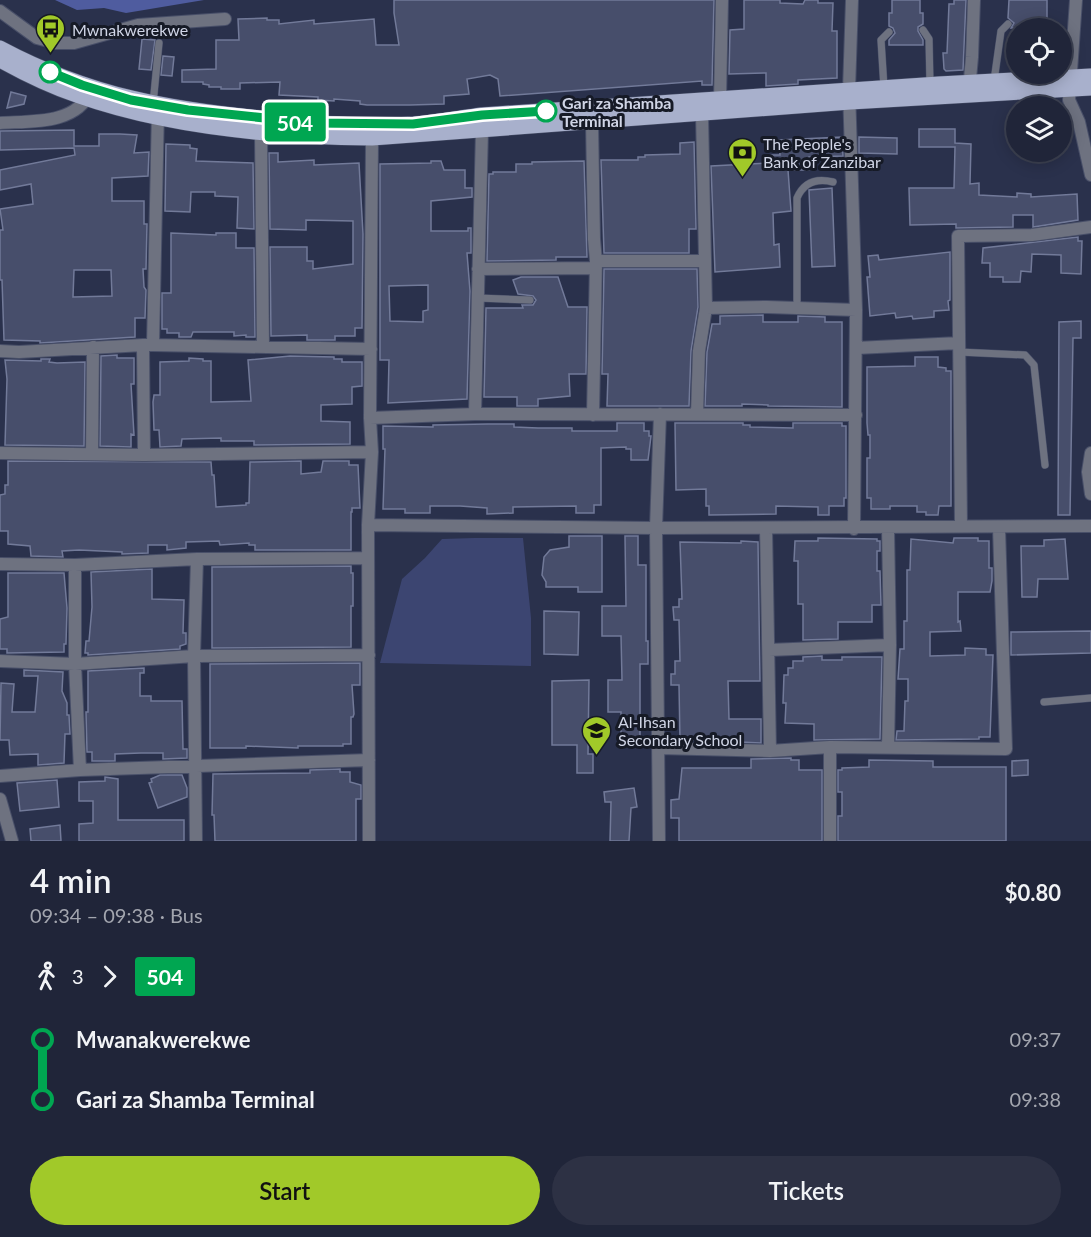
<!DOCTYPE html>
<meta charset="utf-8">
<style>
:root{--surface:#202539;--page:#2d3144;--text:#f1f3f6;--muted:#a2a5ae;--line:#3d4253;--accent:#a1c929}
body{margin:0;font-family:Lato,sans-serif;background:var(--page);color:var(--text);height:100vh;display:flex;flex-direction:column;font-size:22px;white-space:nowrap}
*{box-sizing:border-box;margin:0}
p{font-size:20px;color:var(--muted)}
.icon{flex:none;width:33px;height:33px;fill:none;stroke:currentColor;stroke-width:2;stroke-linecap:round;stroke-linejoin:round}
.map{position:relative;height:841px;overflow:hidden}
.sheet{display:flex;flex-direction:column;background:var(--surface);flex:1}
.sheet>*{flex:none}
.badge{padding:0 12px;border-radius:4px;font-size:21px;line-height:39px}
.tools{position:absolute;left:1006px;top:18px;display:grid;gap:12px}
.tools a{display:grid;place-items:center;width:66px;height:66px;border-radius:50%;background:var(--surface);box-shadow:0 3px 15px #0003,0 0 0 2px var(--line);font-size:30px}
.map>.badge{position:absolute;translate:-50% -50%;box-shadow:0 0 0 3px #fff}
.legs{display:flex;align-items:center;gap:9px;height:66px;padding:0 30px;font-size:20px}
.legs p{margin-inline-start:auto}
.head{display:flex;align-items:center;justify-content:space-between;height:102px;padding:0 30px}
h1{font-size:33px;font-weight:600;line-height:45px}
.primary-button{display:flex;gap:12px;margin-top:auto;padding:12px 30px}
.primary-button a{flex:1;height:69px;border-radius:36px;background:var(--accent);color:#111;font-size:24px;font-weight:600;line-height:69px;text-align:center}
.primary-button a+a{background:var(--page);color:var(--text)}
ul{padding:0 30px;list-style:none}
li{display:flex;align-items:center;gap:21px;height:60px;font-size:22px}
li i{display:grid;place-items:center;width:9px;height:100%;margin:0 8px;background:currentColor}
li i::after{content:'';width:15px;height:15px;margin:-8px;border:4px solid;border-radius:50%;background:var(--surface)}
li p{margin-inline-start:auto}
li:first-child i{background:linear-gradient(#0000 50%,currentColor 0)}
li:last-child i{background:linear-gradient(currentColor 50%,#0000 0)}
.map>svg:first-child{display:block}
</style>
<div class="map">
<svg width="1091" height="841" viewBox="0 0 1091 841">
<rect width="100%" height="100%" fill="#2a314c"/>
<path fill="#3c4571" d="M474,538H523L531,618V666L380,663L402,579L425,558L442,539Z"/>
<path fill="#4f5c9f" d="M55,0H204L126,13L104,8L77,10Z"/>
<path fill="#474e6b" stroke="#727a99" stroke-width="1.5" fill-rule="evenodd" d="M394,0H714L712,85H702V81L500,96L498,79L490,75L467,79L469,94L444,96V104L410,105H367L360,104V101L334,99V101L318,100V97L279,95L280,82L240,83V89H221V87H209V85L203,84V82H182V70L216,69V40H239L238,19L267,18V20H279V24L314,20V24L374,19L376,45H399L394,13Z
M744,0H780V3L803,4L805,0H818V3H833L832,31H837V78L798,80V84L766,86V73L729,74L730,30L744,29Z
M892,0H920V13H923V24L918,27V31L923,40V45H889V40L895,33L893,28L889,26V13H892Z
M954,0H966L963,70L946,71L944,69L943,53H947L949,4H954Z
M1009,0H1047V20L1042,23V28H1011L1014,23L1008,18Z
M142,39L155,40L151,70L139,69Z
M163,56L174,57L172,76L161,75Z
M11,92L26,96L24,104L7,108Z
M919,129H955V143L971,144L970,184L979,183V195L1017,197V193L1031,194V197L1077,194L1078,220L1033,227V215H1013V227L956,228V224L910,225L909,188H954L955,147H919Z
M74,130V146H99V134H120L137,135L134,153L149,152L148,176L112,178V201H144V224H147L146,269H143L144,287L146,290L145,318H135V337L40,343V341L4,340L2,280H0V230H3L0,209L33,204L31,184L0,190V170L75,155L74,148L0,150V131ZM74,270H111L112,296L73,297Z
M842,137L843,156L809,157V170H788L791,211L773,213L774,245L779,244L780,267L715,272L711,166L771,163V155H780L779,140Z
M859,137L897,138V154L859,153Z
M694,142L696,229H689V253H604L601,160H638V157H645V155L680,154V143Z
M166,144L190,145V148L197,149L196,161L253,163L254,229L237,228L238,197L215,196V192H191L190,212L165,211Z
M269,153H278V162L314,160V165L359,163L363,234L362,328H355V336H335V340H307V335L271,336L270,247H307V261H313V269L353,264V221L306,220V230L270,229Z
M431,161H441L444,170H465V188H472V197L431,201V231H468V228H471V253H467L470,291L467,399L388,403L389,360H380V164L431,163ZM428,285V310L423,311V322L390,321L389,286Z
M584,161L587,257H556V260L487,261L489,174H493V172H516V164H532V162Z
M832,188L835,266L812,267L809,190Z
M171,233L216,235V233H236V248H254L255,337H246V335L234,336V332H193L191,337H179V333H167V329H162V293H171Z
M1078,237V241H1082L1081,274L1061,273V255L1032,254L1031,272L1021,271L1020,282H1003V277H990V263H982L983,248Z
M950,252V300L948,301L949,310L934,311V317L913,319L912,316L896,318L895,313L870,316L867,277H870L868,256L878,255L879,260Z
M604,269H697L698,307L691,351L689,406H607L608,374H602Z
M521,277H558L568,307H587L586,374H569L570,396L538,399V406H517V397H484L486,308H523L522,305H533L536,300L533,296L518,294L513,280Z
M763,315V322H798V316L825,317V322H842V407L768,406V405L742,404V406H705L707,352L712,324H720V316Z
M1081,321V338H1073L1070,515H1058L1059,322Z
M117,355V358H134V384H131L134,435L131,434V447L100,446L101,356Z
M290,356L334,357V359H342V362H362V386L352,387V404L321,405V421L350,422V444L254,445V441H221V438L182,439L181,446L160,447L159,430H154L153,402L154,395H160V362L189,361V358L203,359V361H211V402L251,401L248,360Z
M915,357H938V367L946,368V371H951V506H939L938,515H926V512H917V506H890V509H871V498H867V458H870V435H868L867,423V367L915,366Z
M41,359H50L49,362L57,363L85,362L84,446L5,445L7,379L5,360L41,361Z
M617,423H644V431H649V436H651L648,460H631V449H626V447L601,448V505H594V513H576V506L513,507V513L487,514V508L460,506H430V513H405V509H383L385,449H383V426L433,427V425L488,424H514V427L538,428H572V431H617Z
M675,423H743V425H750V427L793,428V423H842V426H846V498H844V506H829V515H818V507L776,506V514L709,515V506H706V489L676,490Z
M8,461L211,462L212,475H214L216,507L246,505V503H249L250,462L301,461V474L321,472L323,461H349V465H358L360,508H352V512H351V550H255V545H249V543L220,545L219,541L186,542V548L167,550V545H148V553L122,554V552L79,550L62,551L63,557L31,556L30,546L8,544V531H0V495L5,494V485H8Z
M569,536H602V592H578V587H546V582L542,575L544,557L550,550L569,547Z
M625,536H638V565H646V641H648V664H640V746H621V712H608V680H622L621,636H602V606H626Z
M818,538L877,539V541H880V551H877V571H880L881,605H872V622H838V639L803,640V604H798V561H794L795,541H818Z
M954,538H978V541H989V568H992V581L990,592H958V622L960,621L961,631L930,632V656L965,655V648L986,649V655H993L990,737H979V739L896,740L897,731H904L905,701H908V679H898L900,649H904V621H907V570H910L911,539L953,543Z
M1065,539L1068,579H1038L1037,597H1022L1021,546H1044V540Z
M741,541L758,542L760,681H728L729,719H761V743L718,741V740H680L679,685H671V674H675V661H680L679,620H674L673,607H679V599H682L680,542L741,543Z
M351,566V573H353V606H351V647L212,648V567Z
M152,569V599L184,600L183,633H186V644L180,646V649L88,655V653H85L86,641H89L92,607L91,572Z
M8,573H64L67,608L66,644H64V652L7,653V649H0V619L8,617Z
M544,611L579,612L578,655L544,654Z
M1091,631V653L1011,655V632Z
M822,656V660H842V657H882L880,739L814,740V724L785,723L786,703H783L784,675H788V668H793V661H803V657Z
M360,663V685H352L354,714L353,717H351V744H343V746H298V748L246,746V748H210V664Z
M144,668V673H140V696H151V701H182L183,749H187V758L163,759V753H141L115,754V761H92V752H87L86,712H88V671Z
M24,670L63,672L62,691L67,703V715H69L70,734H65L64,763L38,765V754L10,755L9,740H0L1,683L14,684L12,712H35L38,676H24Z
M589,680L588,754H593V773H577V745H552V681Z
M791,758V760H799V770H822V841H679V818H671V800L679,799L682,768H751V759Z
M869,760L933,761V767H1006V841H838V816H842V792H838V770H842V768L869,767Z
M1028,760V775L1012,776V761Z
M340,769V772H350V782L361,785V799H356V841H215L214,815H212L213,774L310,773V770Z
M160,775H182L187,788V797L158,808L149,783L152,782L151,779Z
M105,777L118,779V820H184V841H79V824L93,823V801H79V782L105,781Z
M57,780L59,807L20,811L17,783Z
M634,788L637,807L631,808L629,841H610L611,802H605L604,792Z
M60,825L61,841H31L30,829Z"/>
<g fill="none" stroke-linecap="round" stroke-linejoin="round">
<defs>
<path id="lane" d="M1047,26L1052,28
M923,30L929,39L930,84
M994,81L1001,31L1008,24
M884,88L881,40L889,32
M153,104L159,43
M478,298L530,300
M797,308V198C804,182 817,178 833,182
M959,352L1025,355L1034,365L1045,465
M1044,702L1091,698"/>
<path id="street" d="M852,0L849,90L856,310L854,529
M1076,0L1069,100L1079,122L1091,175
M0,11L37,38L56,43H74L138,25L225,19
M969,90L972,57L974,0
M720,100L722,0
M592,122L594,239L596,261L593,415
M0,123C30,121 76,125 90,92
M261,133L263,346
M596,261H705
M478,269L596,268
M706,308L767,307L856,310
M153,345L371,349
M856,348L959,343
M0,351L19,352L143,345
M475,414L482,130
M697,414L699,351L706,308L702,114
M370,418L475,414L856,415
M0,453L144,455L372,452
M1091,453L1088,472L1091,494
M92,454L93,347
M144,455L143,345H153L158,109
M368,525L656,528L1091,526
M961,527L958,236L1032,235L1091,227
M766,528L770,751
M0,564L75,565L197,559L368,558
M75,565V664L80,770
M769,650L890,645
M0,661L75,664L194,656L369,655
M659,748L770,751L830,747L1006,749L999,528
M888,748L890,645L888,528
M0,776L80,770L369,760
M0,799L12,841
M196,841L194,656L197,559
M369,841L368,525L372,452L370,418L372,138
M659,841L656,528L660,414
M830,841V747"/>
<path id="primary" d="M0,48C90,96 171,110 272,119C319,124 367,127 414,124C436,122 459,118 482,115L939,84L1091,76
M0,60C25,74 52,87 79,96C170,128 276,137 372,138L850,102L1091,88"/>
</defs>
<use href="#lane" stroke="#484f68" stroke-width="8"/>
<use href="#street" stroke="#484f68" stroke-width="14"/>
<use href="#primary" stroke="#484f68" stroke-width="16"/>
<use href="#lane" stroke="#6e7280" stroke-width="7"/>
<use href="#street" stroke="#6e7280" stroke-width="12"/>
<use href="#primary" stroke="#a8b0cc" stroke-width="15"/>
</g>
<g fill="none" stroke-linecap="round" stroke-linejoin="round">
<defs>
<path id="line-1" d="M50,72L82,85L131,100L188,110L313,123L413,124L482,115L546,111"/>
</defs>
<use href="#line-1" stroke="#fff" stroke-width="14"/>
<use href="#line-1" stroke="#00a651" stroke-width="9"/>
</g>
<defs>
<symbol id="bus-pin" viewBox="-11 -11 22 30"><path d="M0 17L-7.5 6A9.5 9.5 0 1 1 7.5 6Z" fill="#a1c929" stroke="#161a26"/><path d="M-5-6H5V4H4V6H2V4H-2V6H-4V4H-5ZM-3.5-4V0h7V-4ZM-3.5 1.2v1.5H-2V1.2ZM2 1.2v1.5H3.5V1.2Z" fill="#111"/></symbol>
<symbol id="bank-pin" viewBox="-11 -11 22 30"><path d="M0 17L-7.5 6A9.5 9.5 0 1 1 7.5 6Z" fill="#a1c929" stroke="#161a26"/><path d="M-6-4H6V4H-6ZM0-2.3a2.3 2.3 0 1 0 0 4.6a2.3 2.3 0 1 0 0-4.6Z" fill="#111"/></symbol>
<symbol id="school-pin" viewBox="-11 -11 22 30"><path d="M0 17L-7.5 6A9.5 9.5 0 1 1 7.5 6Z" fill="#a1c929" stroke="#161a26"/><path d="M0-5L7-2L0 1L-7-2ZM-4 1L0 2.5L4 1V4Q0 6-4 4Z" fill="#111"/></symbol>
</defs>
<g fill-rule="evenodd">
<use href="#bus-pin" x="34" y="12" width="33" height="45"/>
<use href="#bank-pin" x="726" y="136" width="33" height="45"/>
<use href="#school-pin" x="580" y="714" width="33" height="45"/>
</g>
<g fill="#fff" stroke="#00a651" stroke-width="3">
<circle cx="50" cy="72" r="10"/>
<circle cx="546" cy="111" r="10"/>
</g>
<g text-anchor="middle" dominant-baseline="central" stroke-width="6" stroke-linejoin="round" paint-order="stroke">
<g font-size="16" fill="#d0d5e6" stroke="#161a26" text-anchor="start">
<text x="72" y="29">Mwnakwerekwe</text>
<text x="763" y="143">The People's<tspan x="763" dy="18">Bank of Zanzibar</tspan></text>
<text x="618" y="721">Al-Ihsan<tspan x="618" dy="18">Secondary School</tspan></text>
</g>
<g font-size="16" font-weight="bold" fill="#d0d5e6" stroke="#161a26" text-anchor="start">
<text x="562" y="102">Gari za Shamba<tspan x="562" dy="18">Terminal</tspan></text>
</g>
</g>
</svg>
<div class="tools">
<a><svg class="icon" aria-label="locate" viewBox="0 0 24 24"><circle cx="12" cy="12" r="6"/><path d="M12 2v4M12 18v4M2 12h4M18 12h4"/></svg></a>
<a><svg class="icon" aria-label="layers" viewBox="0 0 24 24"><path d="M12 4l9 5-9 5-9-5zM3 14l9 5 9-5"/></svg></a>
</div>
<b class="badge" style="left:295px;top:122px;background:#00a651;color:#fff">504</b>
</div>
<section class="sheet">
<div class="head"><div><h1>4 min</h1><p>09:34 – 09:38 · Bus</p></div><b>$0.80</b></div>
<div class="legs"><svg class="icon" aria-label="walk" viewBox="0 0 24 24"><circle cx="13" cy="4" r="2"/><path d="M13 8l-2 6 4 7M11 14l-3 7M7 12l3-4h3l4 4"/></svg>3<svg class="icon" aria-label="forward" viewBox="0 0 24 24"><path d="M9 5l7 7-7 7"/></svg><b class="badge" style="background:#00a651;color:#fff">504</b></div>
<ul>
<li><i style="color:#00a651"></i><b>Mwanakwerekwe</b><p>09:37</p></li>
<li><i style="color:#00a651"></i><b>Gari za Shamba Terminal</b><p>09:38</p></li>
</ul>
<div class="primary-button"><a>Start</a><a>Tickets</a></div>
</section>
